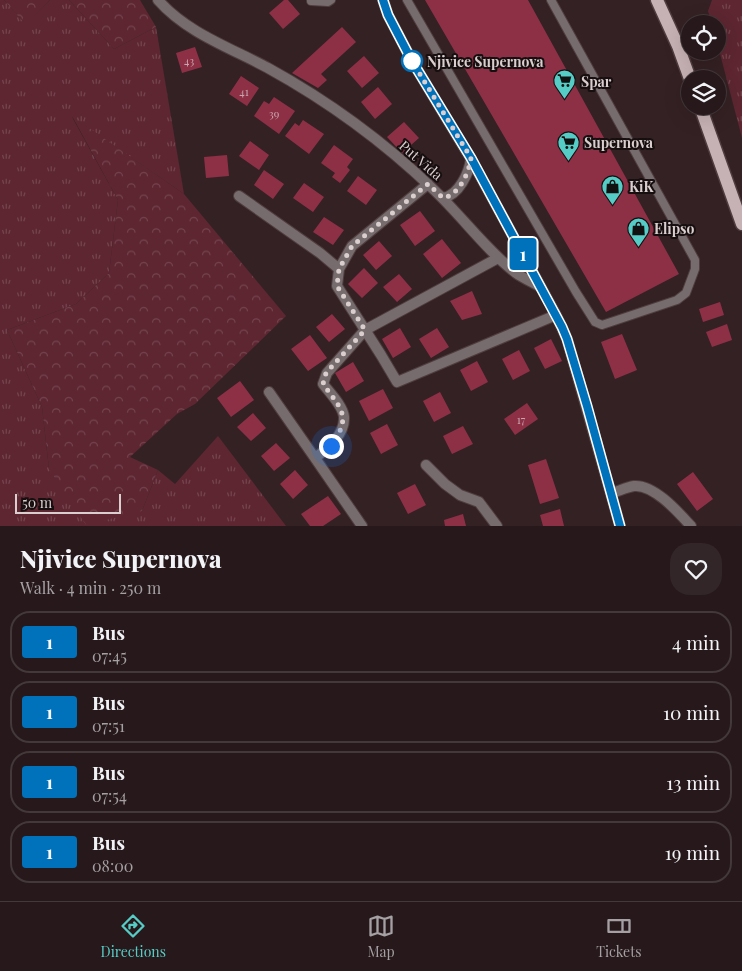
<!DOCTYPE html>
<meta charset="utf-8">
<style>
:root{--surface:#27191b;--page:#332628;--text:#f1f3f6;--muted:#a4a0a3;--line:#43383a;--accent:#55cdc6}
body{margin:0;font-family:"Playfair Display",serif;background:var(--page);color:var(--text);height:100vh;display:flex;flex-direction:column;font-size:19px;white-space:nowrap}
*{box-sizing:border-box;margin:0}
p{font-size:16px;color:var(--muted)}
.icon{flex:none;width:28px;height:28px;fill:none;stroke:currentColor;stroke-width:2;stroke-linecap:round;stroke-linejoin:round}
.map{position:relative;height:526px;overflow:hidden}
.side{display:flex;flex-direction:column;background:var(--surface);flex:1}
.side>*{flex:none}
.badge{padding:0 10px;border-radius:4px;font-size:18px;line-height:32px}
.fabs{position:absolute;left:681px;top:15px;display:grid;gap:10px}
.fabs a{display:grid;place-items:center;width:45px;height:45px;border-radius:50%;background:var(--surface);box-shadow:0 5px 20px #0002,0 0 0 1px var(--line);font-size:25px}
.scale{position:absolute;left:15px;bottom:12px;width:106px;box-sizing:border-box;padding-left:5px;border:2px solid #dacecf;border-top:0;font-size:14px;line-height:18px;white-space:nowrap;color:#dacecf;-webkit-text-stroke:4px #160e0f;paint-order:stroke}
.you{position:absolute;width:25px;height:25px;margin:-12px;border:4px solid #fff;border-radius:50%;background:#1a73e8;box-shadow:0 0 0 8px #1a73e833}
.map>.badge{position:absolute;translate:-50% -50%;box-shadow:0 0 0 2px #fff}
.round{display:grid;place-items:center;flex:none;width:52px;height:52px;border-radius:20px;background:var(--page)}
.head{display:flex;align-items:center;justify-content:space-between;height:85px;padding:0 20px}
h1{font-size:24px;font-weight:800;line-height:38px}
ul{padding:0;list-style:none}
li{display:flex;align-items:center;gap:15px;height:62px;margin:0 10px 8px;padding:0 10px;border:2px solid var(--line);border-radius:20px}
li div{flex:1}
li b{display:block;font-size:19px}
li em{font-style:normal}
li .badge{min-width:55px;font-weight:700;text-align:center}
.tab-bar{display:flex;justify-content:space-around;align-items:center;height:70px;border-top:1px solid var(--line);background:var(--surface);font-size:14px;color:var(--muted)}
.tab-bar a{display:grid;justify-items:center;gap:2px}
.tab-bar .current{color:var(--accent)}
.map>svg:first-child{display:block}
</style>
<div class="map">
<svg width="742" height="526" viewBox="0 0 742 526">
<defs>
<pattern id="grass-tufts" width="24" height="20" patternUnits="userSpaceOnUse" patternTransform="scale(1.25)"><rect width="24" height="20" fill="#5d2631"/><path d="M3 7l-1-3M5 7V3M7 7l1-3M15 17l-1-3M17 17v-4M19 17l1-3" fill="none" stroke="#74444e"/></pattern>
<pattern id="forest-crowns" width="20" height="18" patternUnits="userSpaceOnUse" patternTransform="scale(1.25)"><rect width="20" height="18" fill="#5d2631"/><path d="M2 6a3 3 0 1 1 6 0M12 15a3 3 0 1 1 6 0" fill="none" stroke="#74444e"/></pattern>
</defs>
<rect width="100%" height="100%" fill="#342124"/>
<path fill="url(#grass-tufts)" d="M0,0H4L26,24L50,0H69L114,49L156,27L184,194L72,117L118,200L109,273L76,304L7,330L42,407L49,469L142,511L158,470L175,484L218,436L286,526H0Z
M712,0H742V138L718,46V24H712L708,11Z"/>
<path fill="url(#forest-crowns)" d="M4,0H50L26,25Z
M69,0H140L156,27L114,49Z
M72,116L184,194L286,316L195,404L177,414L130,457L158,470L142,511L86,525L49,469L42,407L7,330L76,304L109,273L118,200Z"/>
<path fill="#8d3046" d="M284,0H288L300,14L283,29L269,13Z
M425,0H528L679,274L606,312Z
M342,27L356,42L321,74L327,80L318,88L292,73Z
M195,47L202,67L182,73L176,53Z
M364,56L379,73L362,88L347,71Z
M241,76L259,88L247,106L229,94Z
M378,87L392,104L375,119L361,102Z
M274,97L295,111L279,134L254,116L264,101L269,104Z
M303,120L324,134L309,154L285,136L295,123L299,126Z
M404,122L419,138L402,153L387,137Z
M250,141L269,155L259,170L239,156Z
M334,145L353,159L347,167L350,170L340,183L332,177L335,173L321,163Z
M227,155L229,176L206,178L204,157Z
M264,170L284,184L273,199L254,185Z
M358,176L377,190L366,205L347,191Z
M304,183L324,197L313,212L293,198Z
M420,211L435,231L415,246L400,225Z
M324,217L344,230L333,245L313,232Z
M442,239L461,263L442,278L423,254Z
M379,241L392,256L376,270L363,255Z
M364,268L378,283L362,298L348,284Z
M399,274L412,289L397,302L383,287Z
M472,291L482,314L462,320L450,301Z
M720,302L724,315L703,322L699,309Z
M332,314L345,329L329,342L316,327Z
M727,324L732,340L712,347L706,332Z
M400,328L411,347L393,358L382,339Z
M437,328L449,347L431,358L419,339Z
M622,334L637,370L615,379L601,342Z
M310,335L327,358L308,371L291,349Z
M551,339L562,361L545,369L534,348Z
M519,350L530,371L513,380L502,359Z
M477,361L488,382L471,391L460,370Z
M353,362L364,381L346,392L335,373Z
M240,381L254,400L231,417L217,398Z
M383,389L393,408L369,421L359,401Z
M440,392L451,413L434,422L423,401Z
M527,403L538,419L515,435L504,419Z
M253,413L266,428L251,441L237,427Z
M387,424L398,445L381,454L370,433Z
M463,426L473,444L452,454L443,436Z
M276,443L290,458L274,471L261,456Z
M546,459L559,498L540,504L528,465Z
M295,470L308,485L293,499L280,484Z
M693,472L713,499L697,511L677,484Z
M415,484L426,505L408,514L397,493Z
M328,496L341,514L323,526H310L301,514Z
M560,509L564,526H543L540,515Z
M463,514L466,526H445L444,520Z"/>
<g fill="none" stroke-linecap="round" stroke-linejoin="round">
<defs>
<path id="service" d="M407,0L576,292L595,322L602,325L677,300L686,293L695,269V260L551,0
M311,1L328,2L331,0"/>
<path id="minor" d="M158,0C187,33 231,48 268,68C328,101 384,142 433,189C462,216 485,249 516,273C523,278 532,282 539,286
M383,0L388,15L412,61L471,159L556,315L567,339L620,526
M428,184L352,246L339,269L337,286L381,355L397,382L556,315
M239,196L320,253L339,269
M443,198C459,195 469,173 471,159
M269,392L315,458C328,448 345,435 344,417C343,406 330,393 323,384L327,373L365,330L498,258
M315,458L362,526
M426,465L445,484L460,495L479,502L497,526
M612,493C619,491 627,487 634,486C654,484 679,513 691,526"/>
<path id="primary" d="M657,0L678,46L690,79
M700,106L742,224"/>
</defs>
<use href="#service" stroke="#4f3d3f" stroke-width="10"/>
<use href="#minor" stroke="#4f3d3f" stroke-width="12"/>
<use href="#primary" stroke="#4f3d3f" stroke-width="15"/>
<use href="#service" stroke="#766c6d" stroke-width="8"/>
<use href="#minor" stroke="#766c6d" stroke-width="10"/>
<use href="#primary" stroke="#c6b1b4" stroke-width="12"/>
</g>
<g fill="none" stroke-linecap="round" stroke-linejoin="round">
<defs>
<path id="line" d="M383,0L388,15L412,61L471,158L562,327L567,339L587,406L620,526"/>
</defs>
<use href="#line" stroke="#fff" stroke-width="11"/>
<use href="#line" stroke="#0072bc" stroke-width="8"/>
<path stroke="#dacecf" stroke-width="5" stroke-dasharray="0 9" d="M331,446C352,416 342,410 323,384L326,373L365,330L337,286L339,269L352,246L428,184L443,198C459,195 469,173 471,158L412,61"/>
</g>
<defs>
<symbol id="supermarket-pin" viewBox="-11 -11 22 30"><path d="M0 17L-7.5 6A9.5 9.5 0 1 1 7.5 6Z" fill="#55cdc6" stroke="#160e0f"/><path d="M-6-5.5h2.5l.6 2H6L4.5 2H-2.5L-4.4-4H-6ZM-1.5 3.2a1.3 1.3 0 1 0 .1 0ZM3 3.2a1.3 1.3 0 1 0 .1 0Z" fill="#111"/></symbol>
<symbol id="shop-pin" viewBox="-11 -11 22 30"><path d="M0 17L-7.5 6A9.5 9.5 0 1 1 7.5 6Z" fill="#55cdc6" stroke="#160e0f"/><path d="M-5-2.5h2.3a2.7 3.5 0 0 1 5.4 0H5L5.5 6h-11ZM-1.5-2.5h3a1.5 2.3 0 0 0-3 0Z" fill="#111"/></symbol>
</defs>
<g fill-rule="evenodd">
<use href="#supermarket-pin" x="552" y="68" width="25" height="34"/>
<use href="#supermarket-pin" x="556" y="130" width="25" height="34"/>
<use href="#shop-pin" x="600" y="174" width="25" height="34"/>
<use href="#shop-pin" x="626" y="216" width="25" height="34"/>
</g>
<circle fill="#fff" stroke="#0072bc" stroke-width="2.5" cx="412" cy="61" r="10"/>
<g text-anchor="middle" dominant-baseline="central" stroke-width="4" stroke-linejoin="round" paint-order="stroke">
<g font-size="11" fill="#c7a6ad">
<text x="189" y="60">43</text>
<text x="244" y="91">41</text>
<text x="274" y="113">39</text>
<text x="521" y="419">17</text>
</g>
<g font-size="14" font-weight="bold" fill="#dacecf" stroke="#160e0f" text-anchor="start">
<text x="427" y="61">Njivice Supernova</text>
</g>
<g font-size="14" font-weight="bold" fill="#dacecf" stroke="#160e0f" text-anchor="start">
<text x="581" y="81">Spar</text>
<text x="584" y="142">Supernova</text>
<text x="629" y="186">KiK</text>
<text x="654" y="228">Elipso</text>
</g>
<g font-size="14" fill="#dacecf" stroke="#160e0f">
<text transform="translate(421 160) rotate(41)">Put Vida</text>
</g>
</g>
</svg>
<div class="fabs">
<a><svg class="icon" aria-label="locate" viewBox="0 0 24 24"><circle cx="12" cy="12" r="6"/><path d="M12 2v4M12 18v4M2 12h4M18 12h4"/></svg></a>
<a><svg class="icon" aria-label="layers" viewBox="0 0 24 24"><path d="M12 4l9 5-9 5-9-5zM3 14l9 5 9-5"/></svg></a>
</div>
<div class="scale">50 m</div>
<div class="you" style="left:331px;top:446px"></div>
<b class="badge" style="left:523px;top:254px;background:#0072bc;color:#fff">1</b>
</div>
<section class="side">
<div class="head"><div><h1>Njivice Supernova</h1><p>Walk · 4 min · 250 m</p></div><a class="round"><svg class="icon" aria-label="heart" viewBox="0 0 24 24"><path d="M12 20l-8-8c-3-5 5-10 8-4 3-6 11-1 8 4z"/></svg></a></div>
<ul>
<li><span class="badge" style="background:#0072bc;color:#fff">1</span><div><b>Bus</b><p>07:45</p></div><em>4 min</em></li>
<li><span class="badge" style="background:#0072bc;color:#fff">1</span><div><b>Bus</b><p>07:51</p></div><em>10 min</em></li>
<li><span class="badge" style="background:#0072bc;color:#fff">1</span><div><b>Bus</b><p>07:54</p></div><em>13 min</em></li>
<li><span class="badge" style="background:#0072bc;color:#fff">1</span><div><b>Bus</b><p>08:00</p></div><em>19 min</em></li>
</ul>
</section>
<nav class="tab-bar">
<a class="current"><svg class="icon" aria-label="directions" viewBox="0 0 24 24"><path d="M12 3l9 9-9 9-9-9zM9 14v-3h6M13 9l2 2-2 2"/></svg>Directions</a>
<a><svg class="icon" aria-label="map" viewBox="0 0 24 24"><path d="M3 6l6-2 6 2 6-2v14l-6 2-6-2-6 2zM9 4v14M15 6v14"/></svg>Map</a>
<a><svg class="icon" aria-label="tickets" viewBox="0 0 24 24"><path d="M3 7h18v10H3zM15 7v10"/></svg>Tickets</a>
</nav>
